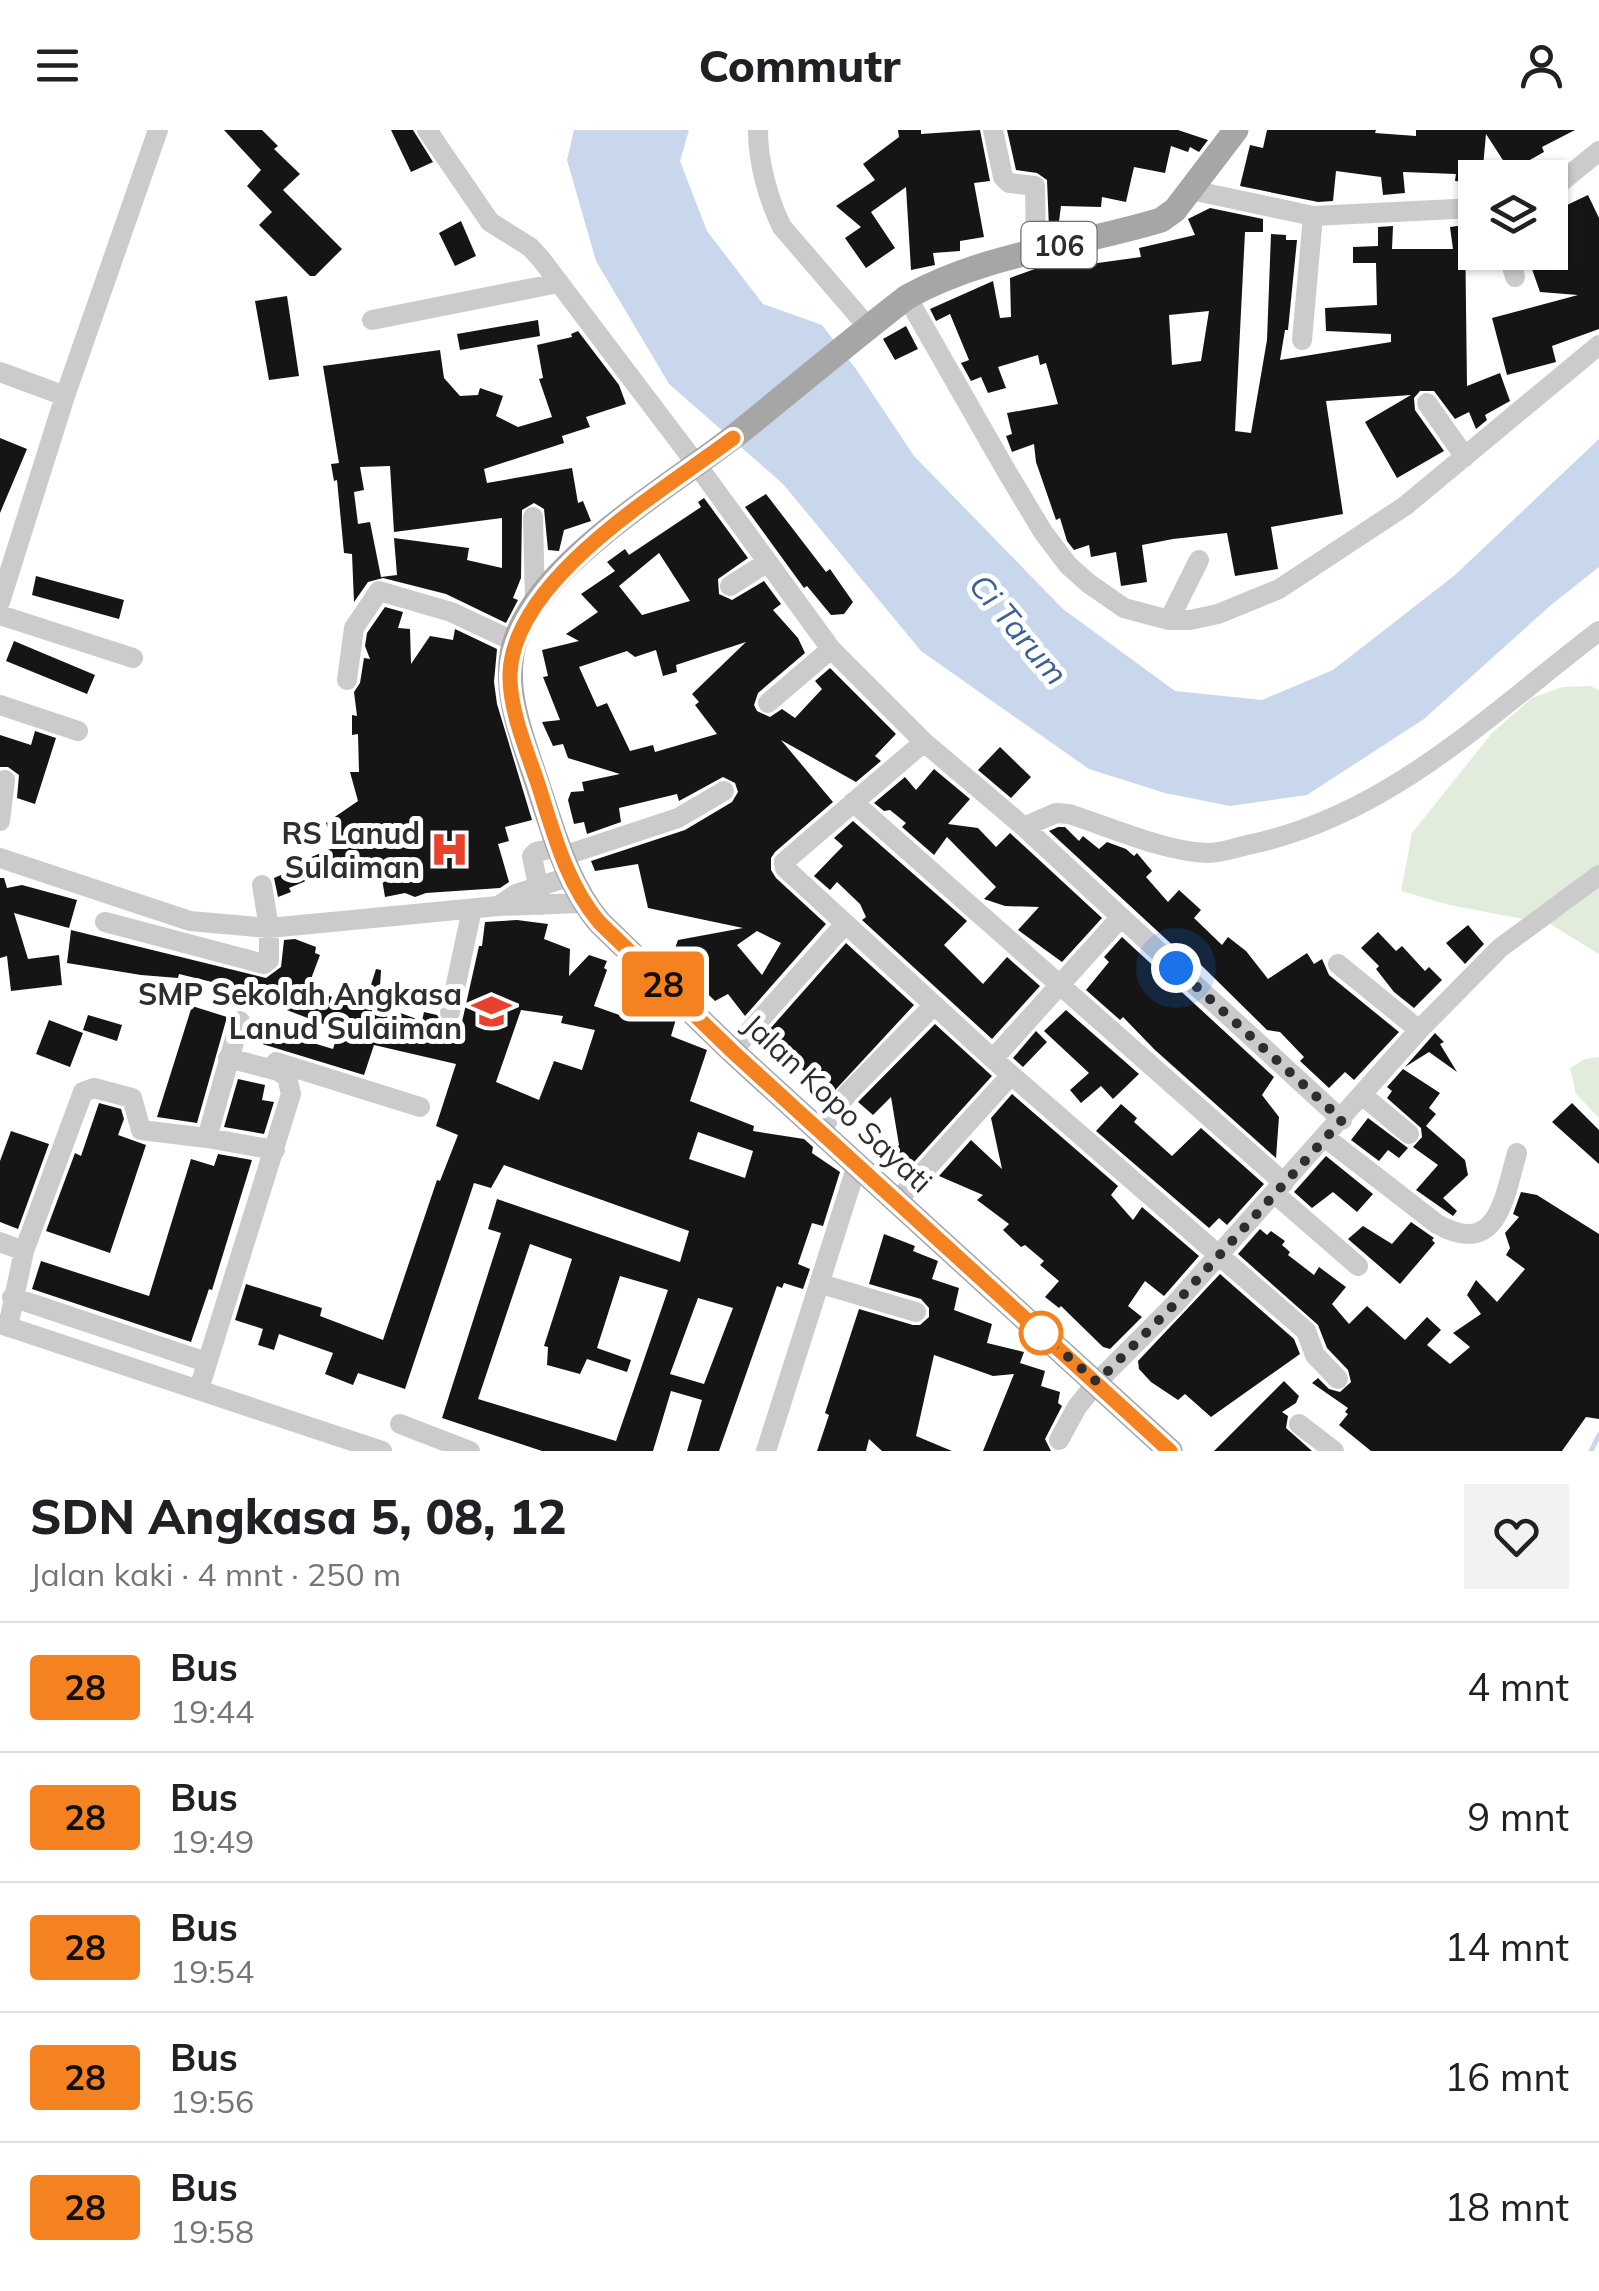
<!DOCTYPE html>
<html lang="id">
<meta charset="utf-8">
<style>
:root{--surface:#fff;--page:#f2f2f2;--text:#202124;--muted:#757577;--line:#e0e0e0}
body{margin:0;font-family:Mulish,sans-serif;background:var(--page);color:var(--text);height:100vh;display:flex;flex-direction:column;font-size:38px;white-space:nowrap}
*{box-sizing:border-box;margin:0}
p{font-size:32px;color:var(--muted)}
.icon{flex:none;width:55px;height:55px;fill:none;stroke:currentColor;stroke-width:2;stroke-linecap:round;stroke-linejoin:round}
.map{position:relative;height:1321px;overflow:hidden}
.panel{display:flex;flex-direction:column;background:var(--surface);flex:1}
.panel>*{flex:none}
.badge{padding:0 20px;border-radius:8px;font-size:35px;line-height:65px}
.tools{position:absolute;left:1458px;top:30px;display:grid;gap:20px}
.tools a{display:grid;place-items:center;width:110px;height:110px;border-radius:0px;background:var(--surface);box-shadow:0 2px 8px #0004;font-size:50px}
.you{position:absolute;width:50px;height:50px;margin:-25px;border:8px solid #fff;border-radius:50%;background:#1a73e8;box-shadow:0 0 0 15px #1a73e833}
.map>.badge{position:absolute;translate:-50% -50%;box-shadow:0 0 0 5px #fff}
.round{display:grid;place-items:center;flex:none;width:105px;height:105px;border-radius:0px;background:var(--page)}
.headline{display:flex;align-items:center;justify-content:space-between;height:170px;padding:0 30px}
h1{font-size:48px;font-weight:800;line-height:75px}
ul{padding:0;list-style:none}
li{display:flex;align-items:center;gap:30px;height:130px;padding:0 30px;border-top:2px solid var(--line)}
li div{flex:1}
li b{display:block;font-size:38px}
li em{font-style:normal}
li .badge{min-width:110px;font-weight:700;text-align:center}
header{display:flex;justify-content:space-between;align-items:center;height:130px;padding:0 30px;background:var(--surface);font-size:45px;font-weight:800}
.map>svg:first-child{display:block}
</style>
<header><svg class="icon" aria-label="menu" viewBox="0 0 24 24"><path d="M4 6h16M4 12h16M4 18h16"/></svg>Commutr<svg class="icon" aria-label="person" viewBox="0 0 24 24"><circle cx="12" cy="8" r="4"/><path d="M4 21q1-7 8-7t8 7"/></svg></header>
<div class="map">
<svg width="1599" height="1321" viewBox="0 0 1599 1321">
<rect width="100%" height="100%" fill="#fff"/>
<path fill="#e2ecdc" d="M1590,556L1599,560V824L1550,794L1449,775L1401,761L1412,703L1492,603L1532,568L1563,557Z
M1599,927V988L1576,964L1570,938L1585,929Z"/>
<path fill="#c8d7ec" d="M574,0H689L680,31L707,101L763,174L822,195L856,239L914,326L1063,479L1175,561L1262,570L1333,540L1455,445L1599,309V437L1551,475L1424,589L1307,665L1230,676L1165,663L1089,639L921,521L783,354L669,254L596,131L567,30Z"/>
<g fill="none" stroke-linecap="round" stroke-linejoin="round">
<path stroke="#c8d7ec" stroke-width="5" d="M1591,1321L1599,1305"/>
</g>
<path fill="#151515" fill-rule="evenodd" d="M224,0H262L278,16L274,19L300,44L283,60L342,119L315,146H310L259,95L272,82L247,56L261,40Z
M391,0H413L433,32L411,42Z
M898,0H921V4L980,0L990,51L974,53L984,107L960,111V121L933,123L935,135L911,140L906,57L871,82L895,118L866,138L845,108L861,97L836,76L875,50L863,34L899,7Z
M1007,0H1178L1208,10L1199,22L1190,17L1188,22L1171,16L1165,43L1134,37L1126,72L1102,67L1101,77L1061,76L1058,99L1049,98L1047,50L1037,43L1016,40Z
M1267,0H1376L1375,3L1416,6V0H1575L1542,17L1544,22L1510,41L1486,4L1482,48H1475V53L1455,51L1456,44L1403,42L1405,63L1383,65L1381,47L1336,41L1333,71L1318,72L1240,56L1250,15L1263,18Z
M1588,65L1599,88V199L1552,216L1556,232L1507,245L1492,188L1578,165L1540,162L1526,122H1550V83Z
M1210,78L1263,89V102H1245L1235,301L1251,303L1267,210L1271,104L1286,105V110H1297L1288,200H1285L1280,230L1391,212V204L1326,201L1325,178L1377,175L1376,133H1353V117L1378,116V97L1393,96L1392,119H1453L1450,97L1465,95L1467,256L1500,243L1510,271L1485,285L1487,290L1476,299L1469,282L1455,289L1434,261H1420L1414,268L1415,280L1444,321L1397,348L1365,292L1411,265L1326,271L1343,384L1271,397L1278,439L1235,446L1227,403L1173,409L1142,415L1147,452L1121,456L1116,422L1091,427L1089,415L1074,420L1067,411L1060,388L1056,390L1036,332L1034,314L1012,322L1006,306L1012,304L1007,283L1058,274L1046,233L1040,235L1038,225L998,237L1006,258L988,263L981,247L971,251L961,233L969,230L950,184L936,191L930,179L993,151L1000,188L1011,187L1010,148L1043,136L1075,129L1076,136L1141,127L1139,118L1195,105L1188,89ZM1209,181L1201,231L1172,235L1169,185Z
M461,91L476,126L455,136L439,103Z
M287,166L299,246L269,250L255,171Z
M538,190L540,206L460,220L457,204Z
M906,196L918,219L895,230L883,209Z
M578,201L619,255L626,274L586,287L590,297L562,306L564,313L484,339L487,353L572,338L578,373L583,371L591,391L564,400L559,421L548,420L544,379L534,373L522,380L521,448L513,468L518,470L506,493L446,464L383,448L368,452L354,472L352,424L344,423L337,350L334,351L331,334L339,333L323,236L440,220L444,248L460,266L478,265L480,258L503,266L496,286L518,297L552,287L539,249L543,248L537,215L572,207L571,204ZM390,336L394,402L502,388V438L467,430L469,418L394,408L397,445L381,447L370,392L358,394L354,362L364,360L360,337Z
M0,308L27,319L0,383Z
M766,364L826,442L830,439L853,472L844,484L831,485L807,456L804,458L745,377Z
M704,368L748,428L718,449L719,464L732,470L764,451L781,474L773,480L798,508L805,523L758,563L754,575L757,581L770,587L782,579L795,588L822,559L815,551L830,538L896,604L875,626L881,631L856,652L781,610L833,672L775,722L771,728V740L776,748L826,794L745,886L728,864L715,871L681,838L687,836L674,821L678,810L743,798L648,778L638,734L595,741L591,731L685,700L732,672L738,662L735,653L723,647L679,671L677,664L619,678L621,692L587,704L584,692L574,694L568,670L571,662L584,661L582,652L620,644L568,628L563,614L553,616L542,592L560,590L543,547L548,546L542,520L579,511L566,504L598,482L581,464L615,441L607,432L625,419L629,425L701,377L698,372ZM659,423L690,471L642,485L619,456ZM746,512L692,564L699,572L695,575L717,604L655,622L653,615L630,621L607,573L597,577L579,537L627,521L635,527L656,520L663,546L677,542L676,535ZM757,801L781,813L762,845L737,815Z
M36,446L124,470L119,489L32,465Z
M385,477L403,482L398,498L410,499L411,534L430,506L453,510L455,499L497,519L494,552L497,574L532,690L505,697L509,711L498,714L509,752L500,758L426,763L415,767L405,763L385,767L380,737L347,747L344,735L289,758L291,762L278,767L274,748L297,738L295,734L335,717L326,693L358,671L350,642H359L358,604L352,605V585L357,586L354,562L360,553L364,528L370,529L365,516L367,503Z
M14,511L95,545L87,564L6,531Z
M35,601L56,608L35,674L17,668L19,645L8,637H0V605L31,615Z
M1000,617L1031,647L1011,668L978,640Z
M934,639L970,669L948,694L978,698L996,717L1010,703L1102,788L1062,832L1018,800L1039,777L1005,776L984,769L996,757L947,707L934,725L902,697L906,693L890,680L884,681L874,673L905,647L916,660Z
M853,691L967,791L944,815L983,854L1007,827L1040,856L992,909L862,790L866,787L860,774L837,752L830,760L814,746L843,716L834,708Z
M1058,697H1065L1079,711L1083,706L1099,719L1107,712L1126,719L1134,726L1137,723L1152,741L1146,747L1168,772L1179,760L1201,780L1194,788L1222,815L1228,807L1246,821L1268,849L1307,823L1314,834L1322,829L1329,845L1399,902L1354,950L1345,942L1329,958L1300,931L1304,927L1280,902L1267,900L1196,830L1193,834L1049,701Z
M0,748H4L7,758L22,755L77,770L69,798L14,783L28,829L59,825L62,855L11,861L7,826L0,828Z
M517,790L548,794L544,809L570,819L569,846L589,825L607,831L604,838L607,840L594,876L625,887L626,881L644,887L652,877L676,889L671,906L707,920L690,971L754,996L753,1001L804,1009L813,1017L812,1023L840,1042L823,1096L812,1093L798,1134L810,1139L803,1159L784,1153L782,1158L777,1156L719,1321H687L702,1270L671,1261L653,1321H542L442,1288L501,1103L488,1099L497,1069L680,1132L689,1101L504,1035L491,1058L474,1053L405,1259L358,1243L353,1255L325,1244L333,1223L279,1204L274,1220L258,1215L263,1199L235,1190L246,1154L322,1178L320,1186L383,1210L437,1050L440,1051L458,1005L436,996L456,934L374,915L364,945L249,910L253,895L333,919L339,900L216,853L179,844L178,848L141,845L67,833L71,800L266,848L281,837L284,810L295,809L316,817L315,823L320,825L308,857L363,880L376,839L381,840L379,875L422,891L424,882L437,885L442,893L453,895L462,892L479,816H482L485,792ZM521,880L563,886L561,893L595,900L582,940L554,931L539,970L496,952ZM698,1002L753,1021L745,1048L689,1029ZM530,1114L572,1129L544,1216L548,1217L547,1235L580,1244L587,1229L627,1242L631,1230L597,1218L620,1146L668,1160L616,1311L478,1269ZM698,1168L733,1178L704,1254L670,1244Z
M1468,795L1484,814L1465,834L1446,813Z
M1378,802L1396,821L1402,816L1425,841L1429,837L1442,850L1414,878L1394,862L1376,839L1379,836L1361,818Z
M1122,807L1274,947L1262,965L1279,987L1276,1028L1155,920L1123,887L1120,890L1086,860L1109,832L1104,827Z
M846,813L914,875L826,970L814,957L819,953L792,931L796,921L778,913L769,900Z
M192,876L227,887L197,993L157,987Z
M1066,880L1139,944L1113,969L1101,956L1081,973L1070,960L1089,943L1044,901Z
M88,885L122,895L117,911L83,900Z
M49,890L83,903L70,937L36,924Z
M935,894L992,946L905,1042L890,1028L899,1015L891,967L873,985L858,972Z
M1036,901L1047,912L1023,937L1013,928Z
M1435,903L1444,912L1440,914L1457,942L1429,922L1405,937Z
M1403,939L1440,963L1429,978L1436,984L1426,996L1465,1030L1468,1045L1443,1068L1457,1081L1453,1086L1416,1060L1438,1035L1413,1017L1422,1007L1421,998L1387,968L1392,961L1387,957Z
M238,949L265,955L262,970L274,972L264,1004L224,997Z
M1012,964L1118,1056L1111,1065L1133,1090L1142,1077L1199,1126L1164,1166L1145,1151L1128,1176L1142,1187L1110,1219L1103,1217L1061,1176L1059,1178L1045,1167L1059,1151L1040,1135L1044,1131L1025,1115L1021,1117L1003,1100L1009,1094L977,1070L983,1065L939,1046L971,1010L1002,1039L991,988Z
M99,973L121,979L124,989L118,1005L146,1015L110,1123L46,1101L75,1023L81,1026Z
M1572,973L1599,1000V1034L1552,992Z
M1121,974L1137,988L1134,992L1172,1026L1201,998L1264,1054L1227,1095L1219,1088L1209,1098L1096,1001Z
M1368,988L1408,1018L1399,1028L1388,1020L1379,1031L1351,1010Z
M11,1001L49,1014L18,1099L0,1092V1031Z
M218,1024L252,1030L212,1160L209,1159L191,1212L32,1159L41,1131L149,1166L191,1029L214,1036Z
M1326,1026L1373,1064L1357,1082L1333,1062L1312,1078L1294,1062Z
M1521,1062L1537,1065L1599,1104V1289L1586,1287L1562,1321H1371L1339,1295L1348,1284L1345,1282L1348,1278L1312,1253L1318,1248L1329,1259L1340,1262L1351,1252L1348,1240L1327,1218L1318,1195L1238,1124L1260,1099L1267,1105L1271,1101L1285,1111L1282,1115L1290,1122L1288,1125L1314,1145L1319,1137L1346,1157L1332,1174L1349,1194L1367,1176L1405,1210L1427,1187L1441,1200L1427,1215L1450,1234L1470,1217L1453,1203L1481,1184L1467,1165L1476,1150L1497,1172L1525,1139L1506,1125L1510,1118L1505,1103L1519,1087L1513,1084Z
M1411,1092L1434,1108L1432,1110L1435,1113L1400,1154L1348,1109L1363,1096L1392,1114Z
M884,1104L915,1116L913,1121L938,1131L932,1149L959,1158L954,1180L992,1194L987,1213L1024,1222L1020,1233L1045,1241L1041,1256L1060,1262L1058,1273L1062,1276L1045,1309L1051,1321H983L1014,1244L993,1246L934,1225L916,1306L952,1321H882L869,1309L866,1321H817L829,1285L825,1283L859,1179L913,1195H920L929,1187V1178L921,1169L869,1154Z
M1220,1144L1294,1209L1300,1224L1211,1287L1185,1264L1178,1270L1151,1252L1139,1239L1138,1231Z
M1284,1251L1299,1266L1296,1273L1282,1282L1288,1286L1286,1298L1312,1321H1214Z"/>
<g fill="none" stroke-linecap="round" stroke-linejoin="round">
<path stroke="#cbcbcb" stroke-width="20" d="M427,0L490,92L530,117L541,129L697,335L831,519L924,612L1024,697L1121,787
M758,0C758,32 768,69 782,97L868,197
M993,0L1003,47L1009,53L1035,56L1036,120
M1191,60L1313,86L1475,78
M1550,61L1599,21
M1508,122L1515,147
M907,167L1007,342L1043,402L1068,435L1088,453L1124,478L1169,490H1190L1218,484L1279,459L1405,376L1599,215
M372,190L558,153
M1302,210L1313,86
M0,242L65,266
M1427,273L1465,327
M533,387L535,471
M730,456L766,433
M0,472L65,266L158,0
M0,485L133,528
M1169,490L1199,430
M347,550L354,498L379,461L451,482L515,512
M768,573L831,519
M0,575L78,601
M924,612L784,732L785,738L993,929L1306,1201L1315,1225L1338,1249
M853,672L1284,1053
M0,691L5,650
M1024,697L1056,683L1069,684C1110,697 1165,722 1208,723C1222,723 1238,717 1252,714C1390,684 1490,584 1599,501
M563,726L678,688L724,661
M0,728L190,791L269,798L498,776L583,773
M542,775L532,726L536,722L559,717
M498,776L516,764L571,746
M105,792L264,834L269,830V798L262,755
M1338,834L1419,900
M450,882L472,779
M732,921L845,794
M993,929L1121,787L1342,990
M276,932L420,977
M1362,965L1409,1004
M820,1001L848,963L934,875
M207,1008L240,891
M1326,1008L1437,1094C1498,1128 1504,1068 1517,1023
M1274,1063L1358,1136
M897,1071L1011,945
M0,1112L24,1121
M821,1154L916,1182
M12,1167L206,1232
M0,1194L382,1321
M8,1197L24,1121L83,962L94,958L132,968L141,1000L207,1008L275,1020
M199,1259L291,964L287,947L278,941L228,928
M400,1294L470,1321
M1299,1294L1334,1321
M1059,1310L1077,1277L1097,1252L1175,1174L1419,900L1500,818L1599,745
M766,1321L857,1035"/>
<path stroke="#a6a6a6" stroke-width="25" d="M1170,1321L732,921L599,792C568,755 555,707 540,662C526,617 501,563 514,515C537,433 670,357 736,305C793,259 849,212 907,167C986,123 1076,116 1161,90L1175,80L1236,0"/>
</g>
<g fill="none" stroke-linecap="round" stroke-linejoin="round">
<defs>
<path id="line" d="M733,308C663,361 513,448 510,544C509,579 527,621 538,654C553,701 566,753 599,792L732,921L1170,1321"/>
</defs>
<use href="#line" stroke="#fff" stroke-width="22"/>
<use href="#line" stroke="#f58220" stroke-width="15"/>
<path stroke="#2e2e2e" stroke-width="10" stroke-dasharray="0 18" d="M1041,1203L1097,1252L1175,1174L1342,990L1176,838"/>
</g>
<defs>
<symbol id="hospital-bare" viewBox="-9 -9 18 18"><path d="M-5-5h3v3.5h4V-5h3V5h-3V1.5h-4V5h-3Z" fill="#e8422e" stroke="#fff" stroke-width="2.5" paint-order="stroke"/></symbol>
<symbol id="school-bare" viewBox="-9 -9 18 18"><path d="M0-5L7-2L0 1L-7-2ZM-4 1L0 2.5L4 1V4Q0 6-4 4Z" fill="#e8422e" stroke="#fff" stroke-width="2.5" paint-order="stroke"/></symbol>
</defs>
<g fill-rule="evenodd">
<use href="#hospital-bare" x="422" y="692" width="55" height="55"/>
<use href="#school-bare" x="464" y="854" width="55" height="55"/>
</g>
<circle fill="#fff" stroke="#f58220" stroke-width="5" cx="1041" cy="1203" r="20"/>
<g text-anchor="middle" dominant-baseline="central" stroke-width="10" stroke-linejoin="round" paint-order="stroke">
<rect fill="#fff" stroke="#6d6d6d" stroke-width="2.5" x="1021.5" y="92" width="75" height="46" rx="8"/>
<g font-size="28" font-weight="bold" fill="#2e2e2e">
<text x="1059" y="115">106</text>
</g>
<g font-size="30" font-weight="bold" fill="#2e2e2e" stroke="#fff" text-anchor="end">
<text x="420" y="703">RS Lanud<tspan x="420" dy="34">Sulaiman</tspan></text>
<text x="462" y="864">SMP Sekolah Angkasa<tspan x="462" dy="34">Lanud Sulaiman</tspan></text>
</g>
<g font-size="30" fill="#2e2e2e" stroke="#fff">
<text transform="translate(838 973) rotate(43)">Jalan Kopo Sayati</text>
</g>
<g font-size="32" font-style="italic" fill="#3b6092" stroke="#fff">
<text transform="translate(1019 499) rotate(50)">Ci Tarum</text>
</g>
</g>
</svg>
<div class="tools">
<a><svg class="icon" aria-label="layers" viewBox="0 0 24 24"><path d="M12 4l9 5-9 5-9-5zM3 14l9 5 9-5"/></svg></a>
</div>
<div class="you" style="left:1176px;top:838px"></div>
<b class="badge" style="left:663px;top:854px;background:#f58220;color:#111">28</b>
</div>
<section class="panel">
<div class="headline"><div><h1>SDN Angkasa 5, 08, 12</h1><p>Jalan kaki · 4 mnt · 250 m</p></div><a class="round"><svg class="icon" aria-label="heart" viewBox="0 0 24 24"><path d="M12 20l-8-8c-3-5 5-10 8-4 3-6 11-1 8 4z"/></svg></a></div>
<ul>
<li><span class="badge" style="background:#f58220;color:#111">28</span><div><b>Bus</b><p>19:44</p></div><em>4 mnt</em></li>
<li><span class="badge" style="background:#f58220;color:#111">28</span><div><b>Bus</b><p>19:49</p></div><em>9 mnt</em></li>
<li><span class="badge" style="background:#f58220;color:#111">28</span><div><b>Bus</b><p>19:54</p></div><em>14 mnt</em></li>
<li><span class="badge" style="background:#f58220;color:#111">28</span><div><b>Bus</b><p>19:56</p></div><em>16 mnt</em></li>
<li><span class="badge" style="background:#f58220;color:#111">28</span><div><b>Bus</b><p>19:58</p></div><em>18 mnt</em></li>
</ul>
</section>
